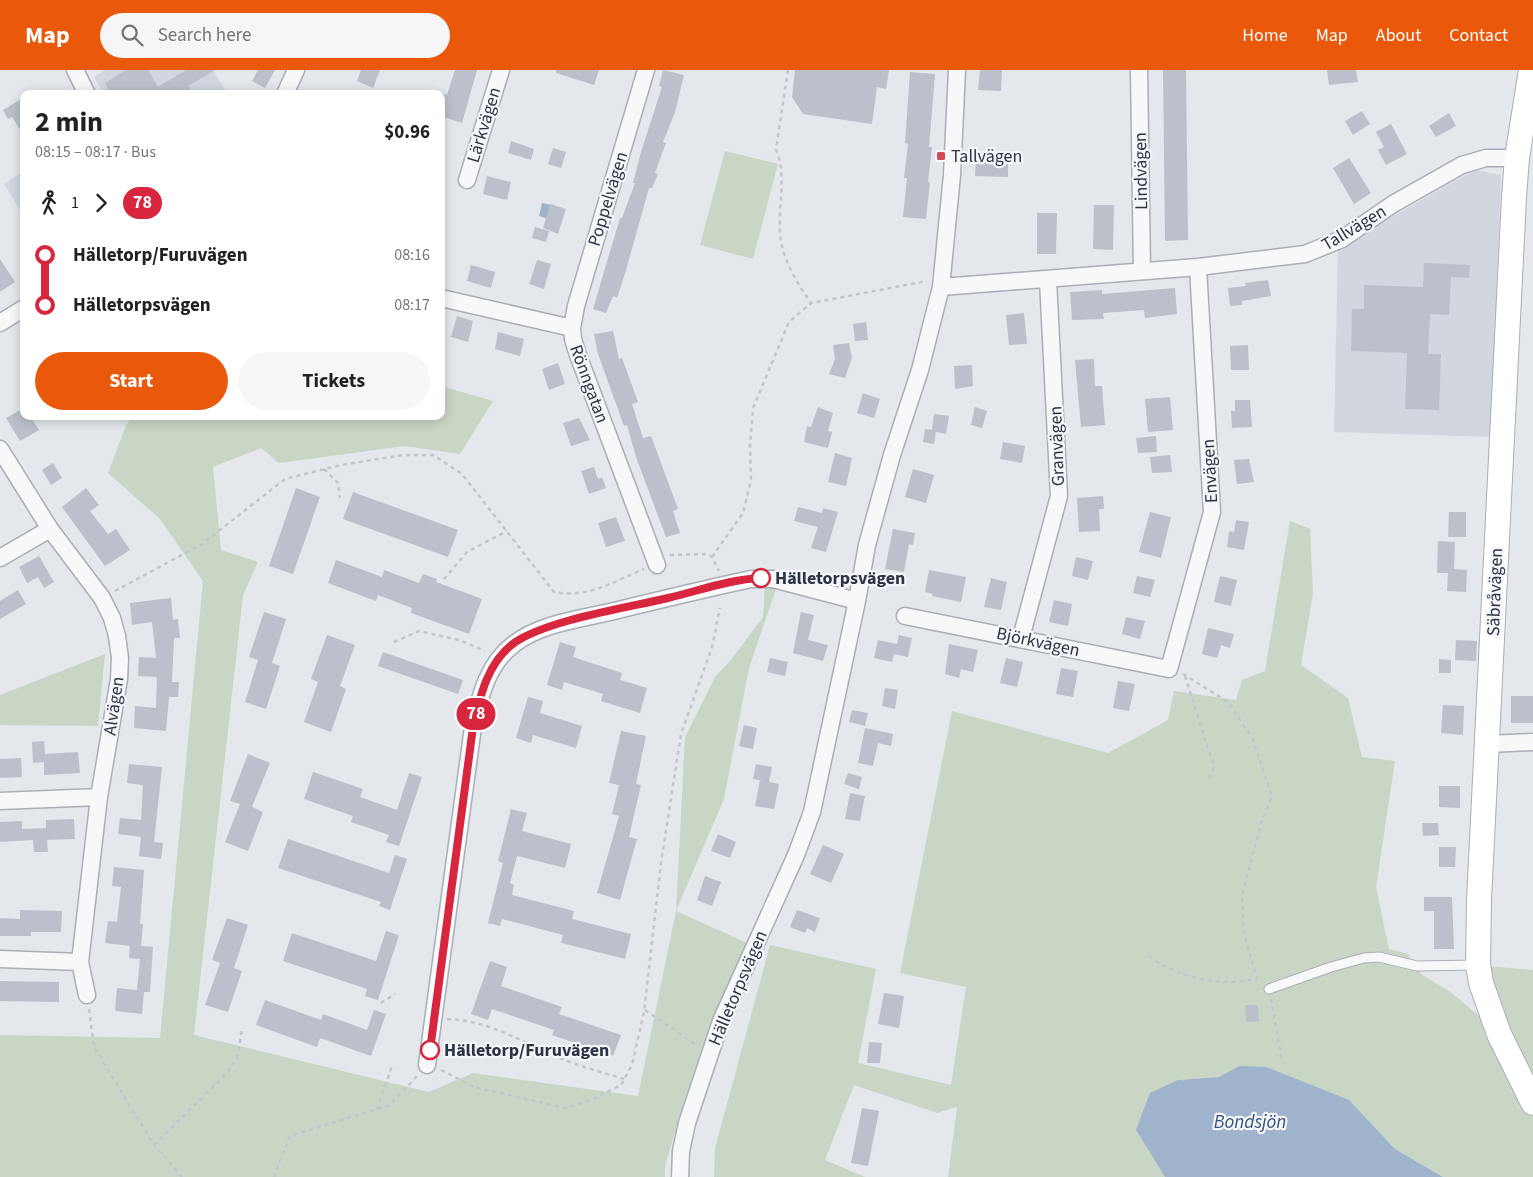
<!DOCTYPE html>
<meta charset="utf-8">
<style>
:root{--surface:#fff;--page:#f6f6f6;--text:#202124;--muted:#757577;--accent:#ea580c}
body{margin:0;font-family:"Source Sans 3",sans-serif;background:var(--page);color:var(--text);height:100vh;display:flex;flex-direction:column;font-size:19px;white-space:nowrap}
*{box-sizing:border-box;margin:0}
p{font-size:16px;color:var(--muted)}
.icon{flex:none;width:28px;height:28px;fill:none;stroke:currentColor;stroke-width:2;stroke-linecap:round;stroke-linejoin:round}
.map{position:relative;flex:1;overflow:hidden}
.details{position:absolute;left:20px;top:20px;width:425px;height:330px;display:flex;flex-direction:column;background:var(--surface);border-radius:10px;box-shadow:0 2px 12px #0003}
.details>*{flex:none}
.badge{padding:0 10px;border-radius:16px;font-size:18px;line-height:32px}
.map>.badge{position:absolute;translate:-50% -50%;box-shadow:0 0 0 2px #fff}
.legs{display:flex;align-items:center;gap:8px;height:55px;padding:0 15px;font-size:16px}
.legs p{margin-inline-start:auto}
.overview{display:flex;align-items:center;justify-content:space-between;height:85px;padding:0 15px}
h1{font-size:28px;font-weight:700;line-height:38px}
.primary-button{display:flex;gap:10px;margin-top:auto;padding:10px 15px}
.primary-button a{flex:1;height:58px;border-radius:30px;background:var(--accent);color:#fff;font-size:20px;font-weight:700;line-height:58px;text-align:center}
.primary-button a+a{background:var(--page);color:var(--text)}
ul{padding:0 15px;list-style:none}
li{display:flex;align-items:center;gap:18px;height:50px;font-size:19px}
li i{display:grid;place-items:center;width:8px;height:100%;margin:0 6px;background:currentColor}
li i::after{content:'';width:12px;height:12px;margin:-6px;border:4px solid;border-radius:50%;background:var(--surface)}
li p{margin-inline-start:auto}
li:first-child i{background:linear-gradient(#0000 50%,currentColor 0)}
li:last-child i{background:linear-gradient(currentColor 50%,#0000 0)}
header{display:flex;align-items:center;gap:30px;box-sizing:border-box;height:70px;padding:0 25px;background:var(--accent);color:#fff}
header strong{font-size:24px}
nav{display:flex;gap:28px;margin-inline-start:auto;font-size:18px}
.search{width:350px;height:45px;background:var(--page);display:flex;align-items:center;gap:12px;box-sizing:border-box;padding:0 18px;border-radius:28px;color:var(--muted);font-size:19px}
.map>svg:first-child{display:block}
</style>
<header>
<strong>Map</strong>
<div class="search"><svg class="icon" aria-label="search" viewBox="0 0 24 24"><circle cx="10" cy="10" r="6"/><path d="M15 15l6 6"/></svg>Search here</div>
<nav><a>Home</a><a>Map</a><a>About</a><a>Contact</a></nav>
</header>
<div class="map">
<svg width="1533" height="1107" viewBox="0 0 1533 1107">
<rect width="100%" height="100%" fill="#e4e7ec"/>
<path fill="#d2d6de" d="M105,0H213L228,24H104L94,7Z
M1475,100L1501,105L1491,367L1334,362L1338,177Z
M24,101V147L4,114Z"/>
<path fill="#c9d6c5" d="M725,81L778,94L753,189L700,175Z
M441,316L493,331L460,384L405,376L279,393L261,378L213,397L221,480L258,492L243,525L194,965L429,1022L473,1003L638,1026L676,841L685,667L715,607L731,590L763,547L765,514L776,519L749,598L724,729L676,841L747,873L681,1041L665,1096V1107H0V965L160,968L203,511L160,449L108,403L126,355L134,346H441Z
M1290,451L1310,459L1313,523L1301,595L1348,628L1362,687L1395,691L1376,817L1389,879L1408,884L1421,904L1452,923L1499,963L1487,896L1533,900V1107H1443L1395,1079L1349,1030L1239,996L1219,1007L1178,1010L1136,1060L1165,1107H948L957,1037L937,1043L854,1015L825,1090L865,1107H714L715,1078L770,875L876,899L858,993L951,1015L966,917L900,903L952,641L1108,683L1168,650L1174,621L1236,630L1242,610L1265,601Z
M105,584L98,656L0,655V625Z"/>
<path fill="#9fb4cc" d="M542,133L552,135L548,149L539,146Z
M1239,996L1266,997L1349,1030L1395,1079L1443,1107H1165L1136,1060L1150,1023L1178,1010L1219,1007Z"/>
<path fill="#bbc0ca" d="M126,0H148L158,17L186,0H215L188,16L193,24H111L105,13Z
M258,0H275L265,18L252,11Z
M361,0H380L373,18L357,11Z
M455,0H477L462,53L441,46V23L447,25Z
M556,0H599L594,15L556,3Z
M663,0L684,5L675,42L663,72L666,73L655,103L658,104L652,118H649L626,200L617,228L613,226L606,243L593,239L620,148H622L635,113H633L641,82L662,17L659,16Z
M795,0H889L886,19L877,17L872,54L803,44L792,27Z
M980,0H1002L1001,21L978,20Z
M1163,0H1186L1188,170L1165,171Z
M1327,0H1356L1358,12L1329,15Z
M910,2L935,4L929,77H932L928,112H930L926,149L903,147L907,108H904L908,74L905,73Z
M24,27V66L12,47L8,49L3,40Z
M1362,41L1370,54L1353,65L1345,51Z
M1449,43L1456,56L1436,67L1429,56Z
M1391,54L1407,84L1386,95L1378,80L1384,77L1376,62Z
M511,71L534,79L531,90L508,83Z
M553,78L566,82L561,98L548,94Z
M976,88L1008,90V107L975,106Z
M1349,88L1371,123L1354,134L1333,98Z
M487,106L511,112L507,130L483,124Z
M550,134L566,139L558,164L543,158Z
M1094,135H1114L1113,180L1093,179Z
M1037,143H1057L1056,184H1037Z
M535,157L549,161L546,172L532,168Z
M0,189L15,212L0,222Z
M537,190L551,194L544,219L529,214Z
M1424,193L1470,195L1469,208L1451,207L1449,245L1430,244L1428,284H1441L1439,340L1405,339L1407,283L1351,281L1352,239H1364V215L1423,217Z
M471,195L495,202L491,218L467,211Z
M1268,210L1271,226L1242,231V235L1230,236L1228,218L1246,216L1245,213Z
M1175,218L1177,244L1145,248L1144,240L1103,243L1104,249L1072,250L1070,222L1102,220V224Z
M1024,243L1027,274L1009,275L1006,245Z
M457,246L473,251L468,272L451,267Z
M866,252L868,270L855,271L853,254Z
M613,261L619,289L622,288L638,332L632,334L643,368L651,366L678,439L673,441L680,463L666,467L636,387L627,355L624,356L598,284L594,264Z
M498,262L524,269L520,286L495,279Z
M849,273L852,288L845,308L829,304L835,289L833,275Z
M1248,275L1249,300H1231L1230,276Z
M1094,289L1095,316H1102L1105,355L1081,357L1075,290Z
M558,293L565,314L549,320L542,299Z
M972,295L973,316L955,319L954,296Z
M863,323L880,329L874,348L857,343Z
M1170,327L1173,360L1148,362L1145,329Z
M1235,330H1250L1252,357L1232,358L1231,341H1235Z
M818,337L833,343L828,361L832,362L828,378L804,372L807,356L811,357Z
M975,337L987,341L982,358L971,355Z
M24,338V346H30L39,360L20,371L6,348Z
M934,344L949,346L946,364L936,362L934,374L923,372L925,359L932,360Z
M579,348L590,370L571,376L563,353Z
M1156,366L1157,382L1138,383L1136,368Z
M1003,372L1025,376L1022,393L1000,389Z
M835,383L852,388L846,416L828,412Z
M1170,385L1172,402L1152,403L1150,387Z
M1249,389L1254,412L1237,414L1234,390Z
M53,393L62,408L51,415L42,400Z
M594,397L598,409L602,407L606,418L589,424L581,401Z
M913,399L934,405L926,433L905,427Z
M86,418L99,435L90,441L108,464L116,459L130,480L105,496L62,437Z
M296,418L320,427L293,504L269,496Z
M353,422L458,460L448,487L343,449Z
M1103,426L1104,439H1099L1100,461L1079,462L1077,428Z
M798,437L822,443L823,438L838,442L826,482L811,478L818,457L794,451Z
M1150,442L1171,447L1161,488L1139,482Z
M1449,442H1466V467H1448Z
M616,447L625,471L606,477L598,453Z
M1236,450L1249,452L1244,480L1227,477L1229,461L1234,462Z
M893,459L915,463L913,475L909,474L904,502L885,499Z
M1438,471L1455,472L1454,499L1467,500L1466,522L1447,521L1448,503H1437Z
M39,486L54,512L44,518L38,507L27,513L19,497Z
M1076,487L1093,491L1088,510L1072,506Z
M336,490L382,507L384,500L419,513L423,504L437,509L436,512L482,529L469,564L411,543L412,538L378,525L376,531L328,513Z
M929,500L966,507L961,532L932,526L933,524L925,522Z
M1137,506L1155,510L1150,527L1133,523Z
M1220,506L1237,510L1231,536L1214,532Z
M991,508L1007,512L1001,540L984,537Z
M18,520L26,534L0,549V531Z
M171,528L173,550L178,549L180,568H174L172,612H179L178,627H169L166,661L134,658L135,636L156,638L157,607L138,606L139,587L156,588L152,552L132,555L130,533Z
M1054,530L1072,534L1068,556L1049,552Z
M264,542L286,549L272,593L280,596L266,639L245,632L258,590L249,587Z
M801,542L814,545L808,570L828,575L823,591L793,583Z
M1126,547L1145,551L1140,569L1122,564Z
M1208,558L1234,564L1230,578L1221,575L1217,588L1202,584Z
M327,565L355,575L340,616L346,619L331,662L304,652L318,612L311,609Z
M899,565L912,568L908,587L894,584L892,592L874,588L878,570L897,574Z
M1456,570L1477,571L1476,591L1455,590Z
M560,572L576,577L573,587L622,603L620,610L647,618L640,643L601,631L603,624L564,612L562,620L547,615Z
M949,574L978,580L973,602L961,599L959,608L945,604Z
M383,582L463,610L458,624L378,596Z
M770,588L788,592L785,606L767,602Z
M1006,588L1023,592L1017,617L1000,613Z
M1439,589L1451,590V603H1439Z
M1061,598L1078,601L1073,627L1056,624Z
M1118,611L1135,614L1129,641L1113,638Z
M885,618L898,620L895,639L882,636Z
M1511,626H1533V653H1511Z
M528,627L543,631L540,643L582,656L576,678L533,665L531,673L516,668Z
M1443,635L1464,636L1463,665L1441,663Z
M852,640L868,643L865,656L849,652Z
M744,655L757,658L753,679L739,676Z
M865,658L893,664L891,676L878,673L873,696L858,693Z
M621,661L646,666L636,714L641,715L629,767L637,769L620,830L597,823L619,746L612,744L619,715L609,713Z
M44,671L45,684L78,682L80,703L44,705V692L33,693L32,672Z
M248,684L270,693L252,737L263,742L248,781L225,772L240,734L230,731Z
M21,688L22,707L0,708V689Z
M129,694L162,697L154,772L163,773L161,789L139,786L141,767L118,764L120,748L141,750L143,715L127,713Z
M756,694L772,697L769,712L753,709Z
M313,702L363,719L360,727L397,740L409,703L422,707L399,776L386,772L389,765L351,752L353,746L304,729Z
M848,703L862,707L859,719L844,714Z
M760,710L779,714L774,739L755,736Z
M1439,716H1460V738L1439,737Z
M850,723L865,726L860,751L845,749Z
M511,739L527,743L522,761L571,774L565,798L517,786L510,813L514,815L512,825L574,841L572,849L631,864L625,889L561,873L563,865L502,849L500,856L488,853L503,793L498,791Z
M74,749L75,769L47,770L48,782H34L33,770L0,772V752L22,751V759L46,758V750Z
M1422,753H1438L1439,765L1423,766Z
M718,764L736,772L730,788L711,781Z
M288,769L389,803L395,785L407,789L390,840L379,836L381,832L278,798Z
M823,775L844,784L831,813L810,804Z
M1439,777H1456L1455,797H1439Z
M114,797L144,800L140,854H143L141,876L153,877L150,922H144L142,944L115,941L117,918L137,920L140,889L129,888L130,876L105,873L108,851L117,852L121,817L112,816Z
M705,806L721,812L712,836L697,830Z
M1424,827H1452L1454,879H1434V841H1424Z
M20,840L62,841L61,862H31V866H0V848L20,849Z
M797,840L820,848L815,862L807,858L805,863L790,857Z
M227,848L248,855L234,898L242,901L228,942L205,935L220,893L212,890Z
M386,861L399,865L378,930L365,926L367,919L283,891L292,863L376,891Z
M490,891L507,897L501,916L562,937L559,944L621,965L613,986L552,965L554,960L492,939L488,950L471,944Z
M0,911L59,912V932L0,931Z
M884,923L904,926L899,958L878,954Z
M265,930L321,950L323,944L367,960L374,940L386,944L371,986L320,968L317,977L256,955Z
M1245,935H1258L1259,951L1246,952Z
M869,972L882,973L880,993H867Z
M862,1038L879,1041L868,1096L851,1093Z"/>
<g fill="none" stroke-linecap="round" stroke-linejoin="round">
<defs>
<path id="service" d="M1269,919L1331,897L1364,888L1379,887L1417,896L1478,895"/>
<path id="minor" d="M75,0L87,24
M1139,0L1142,201
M285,24L296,0
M467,110L501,0
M941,217L1198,197L1305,184L1342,169L1393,134L1462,95L1486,88H1517
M441,228L572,258L573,269L578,285L657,495
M0,253L24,238
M572,258L576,236L646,0
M0,379L50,459L102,528L112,548L117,566L120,588L119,609L99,727L80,892L87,925
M0,488L50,459
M905,546L1169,599L1212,442L1198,197
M1021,568L1059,426L1048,210
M1488,674L1533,672
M0,731L99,727
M0,889L80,892
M427,995L473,657C480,627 487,594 514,574C541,553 581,549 614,541C659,530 705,519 751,509H773L857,531
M680,1107L681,1081L687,1053L721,951L796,785L812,742L857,531L867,475L892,385L920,300L941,217L952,105L957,0"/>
<path id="secondary" d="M1531,0L1517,88L1514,127L1479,830L1478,895L1481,913L1499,964L1533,1033"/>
</defs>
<use href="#service" stroke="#a9aeb7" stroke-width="11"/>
<use href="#minor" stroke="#a9aeb7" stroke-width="19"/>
<use href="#secondary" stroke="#a9aeb7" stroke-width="26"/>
<path stroke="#c2c5cb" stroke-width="2.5" stroke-dasharray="4 4" stroke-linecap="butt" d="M788,0L776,80C787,105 778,136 780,163C782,190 797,212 811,233
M324,399L338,413L340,428
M670,485L708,484L712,487L719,501
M712,487L743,443L751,410L750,375L753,338L789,252L811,233L927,211
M444,509L467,482L507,461
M115,521L202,474L285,409L341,395L403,385H433L462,404L554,522C588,529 614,511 644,499
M394,572L419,561L459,570L485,581
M1183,604L1228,632L1252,668L1272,726L1261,754L1242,826L1244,863L1257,909L1261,912
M1185,606L1214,697L1208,711
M1149,886C1180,909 1219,917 1257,909
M1271,929L1282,991
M381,933L395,924
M89,939L94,977L154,1075L182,1107
M645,940L698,976
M447,949C490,951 518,970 555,986C577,996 602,1002 624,1009
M441,1000L474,1017L566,1038L591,1030L621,1015L632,995L644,942L661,793L681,664L712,577L720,538
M377,1039L392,996
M154,1075L225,1005L237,989L242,959
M274,1107L290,1066L390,1035L417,1006"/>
<use href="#service" stroke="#f7f8fa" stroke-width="9"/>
<use href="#minor" stroke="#f7f8fa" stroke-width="16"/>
<use href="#secondary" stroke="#fff" stroke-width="24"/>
</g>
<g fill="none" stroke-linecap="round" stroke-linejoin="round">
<defs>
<path id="line-1" d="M430,980L473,657C480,627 487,593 514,573C547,550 626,538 668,528C698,521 731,509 761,508"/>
</defs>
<use href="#line-1" stroke="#fff" stroke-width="11"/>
<use href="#line-1" stroke="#d7263d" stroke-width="8"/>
</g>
<rect fill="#d1495b" stroke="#f4f6f9" stroke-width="2" x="936" y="81" width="10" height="10" rx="2.5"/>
<g fill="#fff" stroke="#d7263d" stroke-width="2.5">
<circle cx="761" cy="508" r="9"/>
<circle cx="430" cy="980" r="9"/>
</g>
<g text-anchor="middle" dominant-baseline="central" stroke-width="4.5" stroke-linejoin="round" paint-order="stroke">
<g font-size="18" fill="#2b3445" stroke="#f4f6f9">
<text transform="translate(484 55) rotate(-73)">Lärkvägen</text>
<text transform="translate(1141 101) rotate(-91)">Lindvägen</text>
<text transform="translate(608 129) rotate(-73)">Poppelvägen</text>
<text transform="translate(1354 158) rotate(-31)">Tallvägen</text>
<text transform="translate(589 314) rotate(70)">Rönngatan</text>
<text transform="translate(1057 376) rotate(-92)">Granvägen</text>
<text transform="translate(1210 401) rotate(-93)">Envägen</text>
<text transform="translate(1495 522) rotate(-88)">Säbråvägen</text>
<text transform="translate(1038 572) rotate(12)">Björkvägen</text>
<text transform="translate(114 636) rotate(-82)">Alvägen</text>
<text transform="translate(738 918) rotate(-67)">Hälletorpsvägen</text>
</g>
<g font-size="18" fill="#2b3445" stroke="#f4f6f9" text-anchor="start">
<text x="951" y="86">Tallvägen</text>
</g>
<g font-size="18" font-weight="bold" fill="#2b3445" stroke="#f4f6f9" text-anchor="start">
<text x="775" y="508">Hälletorpsvägen</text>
<text x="444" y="980">Hälletorp/Furuvägen</text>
</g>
<g font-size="19" font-style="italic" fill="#34527a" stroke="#f4f6f9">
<text x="1250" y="1052">Bondsjön</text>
</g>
</g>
</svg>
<b class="badge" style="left:476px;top:644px;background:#d7263d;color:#fff">78</b>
<section class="details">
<div class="overview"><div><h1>2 min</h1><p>08:15 – 08:17 · Bus</p></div><b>$0.96</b></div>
<div class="legs"><svg class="icon" aria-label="walk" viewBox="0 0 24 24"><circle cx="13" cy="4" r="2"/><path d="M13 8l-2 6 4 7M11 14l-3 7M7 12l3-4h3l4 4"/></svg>1<svg class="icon" aria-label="forward" viewBox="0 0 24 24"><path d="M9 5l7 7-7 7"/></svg><b class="badge" style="background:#d7263d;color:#fff">78</b></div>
<ul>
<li><i style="color:#d7263d"></i><b>Hälletorp/Furuvägen</b><p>08:16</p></li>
<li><i style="color:#d7263d"></i><b>Hälletorpsvägen</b><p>08:17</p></li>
</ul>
<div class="primary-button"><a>Start</a><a>Tickets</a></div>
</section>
</div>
